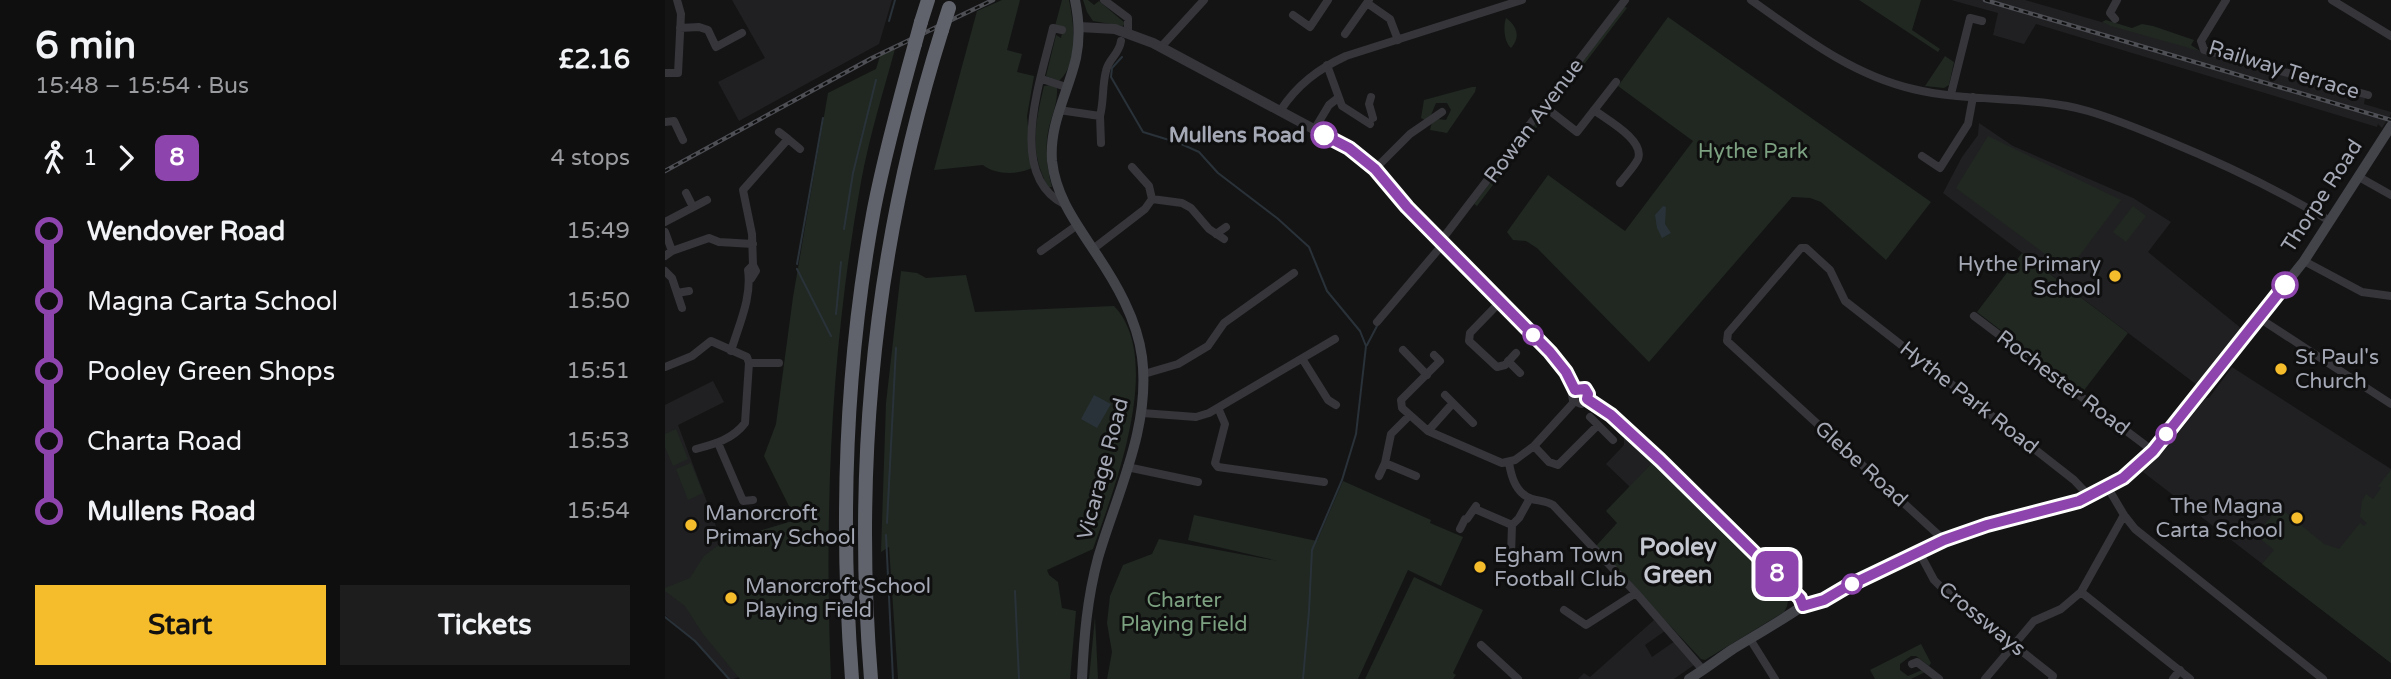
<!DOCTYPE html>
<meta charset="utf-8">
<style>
:root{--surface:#0f0f10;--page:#1d1d1e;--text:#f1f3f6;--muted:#9b9c9f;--accent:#f5bc2c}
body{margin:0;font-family:"Varela Round",sans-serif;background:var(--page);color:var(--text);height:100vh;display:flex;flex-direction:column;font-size:26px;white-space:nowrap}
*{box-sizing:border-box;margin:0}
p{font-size:23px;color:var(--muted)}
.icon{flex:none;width:38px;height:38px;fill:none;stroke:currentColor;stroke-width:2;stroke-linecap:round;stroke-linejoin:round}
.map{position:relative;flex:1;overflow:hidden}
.drawer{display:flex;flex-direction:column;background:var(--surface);width:665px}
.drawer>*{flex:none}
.badge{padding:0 14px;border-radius:10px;font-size:24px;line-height:46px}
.map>.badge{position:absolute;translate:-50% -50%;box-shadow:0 0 0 4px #fff}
.legs{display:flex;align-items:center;gap:10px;height:77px;padding:0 35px;font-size:23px}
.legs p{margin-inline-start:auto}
.summary{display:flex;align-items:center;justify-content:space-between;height:119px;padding:0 35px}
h1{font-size:38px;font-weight:700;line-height:52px}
.primary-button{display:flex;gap:14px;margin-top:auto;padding:14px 35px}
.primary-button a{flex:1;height:80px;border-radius:0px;background:var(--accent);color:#111;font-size:28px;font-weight:700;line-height:80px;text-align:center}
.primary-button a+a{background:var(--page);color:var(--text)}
ul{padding:0 35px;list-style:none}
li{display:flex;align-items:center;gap:24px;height:70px;font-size:26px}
li i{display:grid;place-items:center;width:10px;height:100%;margin:0 9px;background:currentColor}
li i::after{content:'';width:18px;height:18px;margin:-9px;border:5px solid;border-radius:50%;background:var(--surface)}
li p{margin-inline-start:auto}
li:first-child i{background:linear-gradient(#0000 50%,currentColor 0)}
li:last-child i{background:linear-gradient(currentColor 50%,#0000 0)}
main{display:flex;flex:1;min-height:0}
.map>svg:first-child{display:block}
</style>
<main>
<section class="drawer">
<div class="summary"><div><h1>6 min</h1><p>15:48 – 15:54 · Bus</p></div><b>£2.16</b></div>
<div class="legs"><svg class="icon" aria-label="walk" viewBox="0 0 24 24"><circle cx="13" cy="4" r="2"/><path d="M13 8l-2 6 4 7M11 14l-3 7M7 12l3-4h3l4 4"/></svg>1<svg class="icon" aria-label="forward" viewBox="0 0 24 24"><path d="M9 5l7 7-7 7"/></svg><b class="badge" style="background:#8e44ad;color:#fff">8</b><p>4 stops</p></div>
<ul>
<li><i style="color:#8e44ad"></i><b>Wendover Road</b><p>15:49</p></li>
<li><i style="color:#8e44ad"></i><span>Magna Carta School</span><p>15:50</p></li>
<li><i style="color:#8e44ad"></i><span>Pooley Green Shops</span><p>15:51</p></li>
<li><i style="color:#8e44ad"></i><span>Charta Road</span><p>15:53</p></li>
<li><i style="color:#8e44ad"></i><b>Mullens Road</b><p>15:54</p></li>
</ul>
<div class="primary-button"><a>Start</a><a>Tickets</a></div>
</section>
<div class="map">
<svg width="1726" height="679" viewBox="0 0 1726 679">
<rect width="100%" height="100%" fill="#141415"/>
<path fill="#202022" d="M67,0H227L214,44L74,121L53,82L100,58Z
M1286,0H1360L1700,98L1699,104L1726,112V114L1717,128L1713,124L1712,127L1371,24L1359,44L1328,35L1333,13Z
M1314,123L1348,146L1468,198L1506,222L1483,252L1577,329L1554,355L1532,385L1278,193L1297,157L1313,135Z
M1567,367L1726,469V663L1478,472L1498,452L1541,398H1544Z
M48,381L59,402L13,425L57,542L131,520L133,659L68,679H63L37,648L0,615V405Z
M959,435L986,464L965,487L941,464L959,445Z
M989,620L1000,631L980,645L987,657L1010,641L1029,665L1009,679H913L919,673L925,677Z"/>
<path fill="#202821" d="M337,0H355L342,50L357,54L352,72L369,76L362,116L367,168C353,175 330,175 318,165L269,170L312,11Z
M397,0H404C409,24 414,63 394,81L381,76L391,35L396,38L398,27L390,26Z
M418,0H423L429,5L434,1L460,23L458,26L428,21L422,12Z
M1194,0H1256L1247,30L1275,49L1273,52Z
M959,6L962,8L888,105L890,97Z
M1003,17L1266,202L1221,260L1156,202L1145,198L1127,197L984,362L872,248L861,241L848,240L842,232L883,175L960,231L1028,141L953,86Z
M841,18C852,26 856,37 846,48C839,42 838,27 841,18Z
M1441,20L1467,28L1477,24L1488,26L1529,40L1526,45L1535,51L1446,26L1437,22Z
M230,49C218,93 204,137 196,182C166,347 159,512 166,679H75L38,634L20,606L0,591V588L25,578L39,556L58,542L131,520L99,456L111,424L128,297L163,93L211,69L215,56Z
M1280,56L1289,62L1284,85L1279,88L1260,86Z
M386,85L392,88C393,104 386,117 383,132C380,150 382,170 387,187H383C364,152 370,124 379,86Z
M807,87H811L810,92L782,133L765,130L767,122L772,119L781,120L786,110L782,103H771L766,115L760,120L756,118L759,100Z
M881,115L812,206L809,204L873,120Z
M1323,136L1456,200L1403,271L1291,188Z
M1468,206L1481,216L1461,242L1448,232Z
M1357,253L1463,333L1420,389L1419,394L1312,312Z
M236,271L252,273L261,278L301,275L310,312L449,306C500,359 449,489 428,549L382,570L384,575L393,582L397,608L411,611L405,679H233L224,547L216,552L221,403Z
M11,429L23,459L8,466L0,447V434Z
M980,455L1103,574C1115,585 1130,595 1119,612L1040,660L1036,659L931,546L952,523L941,511L986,464L978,456Z
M26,463L38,493L23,500L11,469Z
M1726,470V663L1597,564L1609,550L1591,535L1614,507L1659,544L1674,549L1695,523L1699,526L1702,523L1695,517L1697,501L1701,494L1708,499L1716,488L1713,486Z
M678,481L766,520L765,523L798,537L776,586L743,570L693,679H442L447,652L442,623L445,596L458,565L487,554L494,539L613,561L523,540L529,515L652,541Z
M749,577L818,610L788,673L791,675L788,679H700Z
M430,617L433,679H424Z
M1256,644L1266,663L1264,666L1251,656H1246L1235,664V670L1243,676L1257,670L1260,672L1246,679H1210L1205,670Z"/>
<path fill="#2a3239" d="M998,206L1001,207L1000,224L1006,233L997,238L992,228L990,215Z
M429,395L446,404L432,428L416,419Z"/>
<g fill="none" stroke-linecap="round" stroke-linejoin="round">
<path stroke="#2a3239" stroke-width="2" d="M224,21L230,0
M457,57L447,68L446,77L478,132L514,143L534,152L553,173L612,218L644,247L662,291L695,331L701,346L691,434L677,480L647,550L644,611L638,679
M179,229L188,173L211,80
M132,264L158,118
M132,269L166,336
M171,314L176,262
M702,345L712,326
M222,523L231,348
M221,535L228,679
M350,591L354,679
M0,617L30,641L64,679"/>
<path stroke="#35353a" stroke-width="8" d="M439,0L463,18V32
M1086,0C1137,36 1187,75 1248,89C1305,103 1367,95 1423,111C1450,119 1477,130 1503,141C1559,164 1613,190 1665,221
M1561,0L1536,41L1539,50L1703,95
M1667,0L1726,36
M702,3L725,19L733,40
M628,15L645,27L663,0
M1450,19L1445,13L1452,0
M15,28L34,27L43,30L51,47L77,33
M397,30L388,28C377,77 340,174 399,204
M680,34L704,0
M496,47L539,0
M662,65L677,106L705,124
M0,73H13L16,14L12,0
M377,79L401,87
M1286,94L1305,18L1317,21
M706,97L704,104L708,118
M880,107L912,132L951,82
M394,110L435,116C439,101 437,86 441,71C443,59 454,55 456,41
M929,110C942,120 980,140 973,159C969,167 961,175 955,183
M615,111C632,85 653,69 681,56L857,0
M435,116L436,143
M0,122L9,121L18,140
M652,125L664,105L673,98
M114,132L123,139
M1257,156L1275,168L1303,124L1308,97
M710,169L745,134L777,112
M1694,177L1726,195
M21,193L28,207
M487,199L517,203L526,208L544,229L559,239
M0,222L42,200
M0,232L7,251
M551,234L561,227
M775,242L960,0
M428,249L480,209L487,199L484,186L467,167
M376,251L411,226
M0,256L7,251L44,238L54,242L88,244
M1639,261L1697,292L1726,296
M0,271L7,278L17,308
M86,279L91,271L88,265L87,234L78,190L123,139L135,149
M12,293L24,291
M835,302L805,333L804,341L832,367L840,365L851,353
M1309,316L1488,451
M1594,318L1726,404
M712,322L778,244
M738,350L762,375
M66,351C74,324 87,298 83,270L88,265
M769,355L775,361L736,400L737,408L763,431L837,463L850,460L869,446L910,401
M638,360L663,400L671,405
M843,361L855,373
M84,363H114
M0,367L27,356L46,341L82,357L84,363L80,423C68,439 50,444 31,449
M479,374L513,364L543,346L559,323L629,273
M780,395L788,403
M554,410L560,424L550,463L553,467L659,482
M477,413L531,417L544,413L670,339
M744,416L726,434L720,463L751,476
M925,417L933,425
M763,431L788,403L808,423
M53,443L78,501L88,500
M869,446L884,462L893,465L933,425L948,440
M844,462C846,477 851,494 867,499C875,501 881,501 888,505L971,593L1038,670
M462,467L533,482
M714,476L720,463
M1443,488L1459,515L1470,529L1658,679
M810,509L847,525L846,555
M847,525L854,518L865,498
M795,529L800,519H802L811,506
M1279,540L1062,341L1063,333L1136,248H1141L1165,270L1180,301L1409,480L1425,497
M1254,552L1269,580L1276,587L1388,676L1387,679
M1416,592L1525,679
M899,610L921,625L971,593
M1085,639L1110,679
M816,645L853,679
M1247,664L1252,662L1274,679
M1320,679L1369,621L1396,609L1416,592L1459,515
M1508,679L1515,670"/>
<path stroke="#35353a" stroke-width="10" d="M414,27L450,29L488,43L684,148L710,169L742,207L885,352L907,384L910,390L908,395L909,400L916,403L922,399
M910,390L920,389L923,394L922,399L946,415L995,460L1132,595L1138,606"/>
<path stroke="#42444a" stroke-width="10" d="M410,0C414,19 415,39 411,58C403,93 384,124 387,161C391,197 411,223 430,252C451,283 472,319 477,357C486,427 452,493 433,558C422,599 419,637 417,679
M1024,679C1039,670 1053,659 1068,649C1091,635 1114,622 1136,607C1143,603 1153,604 1161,599C1200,578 1239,556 1280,540C1351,511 1435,513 1488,451L1639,261L1726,126"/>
<path stroke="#60636b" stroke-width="14" d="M256,22L263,0
M187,679C175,521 180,364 209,209C220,153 235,98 250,44
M206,679C188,459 211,240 277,30"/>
<defs>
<path id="rail" d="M1320,0L1726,120
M0,171L207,58L328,0"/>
</defs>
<use href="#rail" stroke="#4d4f55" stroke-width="4.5"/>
<use href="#rail" stroke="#0f0f10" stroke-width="2" stroke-dasharray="5" stroke-linecap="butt"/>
<path stroke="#60636b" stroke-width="14" d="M277,30L284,8
M250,44L256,22"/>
</g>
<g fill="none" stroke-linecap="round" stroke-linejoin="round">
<defs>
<path id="line-1" d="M659,135L684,148L710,169L742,207L885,352L901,372L910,390L920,389L923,394L922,399L946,415L995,460L1135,598L1138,606L1159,600L1181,587L1279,540L1322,525L1414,501L1458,478L1488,451L1620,285"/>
</defs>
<use href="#line-1" stroke="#fff" stroke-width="16"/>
<use href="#line-1" stroke="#8e44ad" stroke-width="10"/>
</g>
<g fill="#fff" stroke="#8e44ad" stroke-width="3.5">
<circle cx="659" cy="135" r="12"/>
<circle cx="1620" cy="285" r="12"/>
<circle cx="868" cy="335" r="9"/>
<circle cx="1501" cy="434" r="9"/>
<circle cx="1187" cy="584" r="9"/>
</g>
<g fill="#f5bc2c" stroke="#0f0f10" stroke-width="2.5">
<circle cx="1450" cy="276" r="7"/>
<circle cx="1616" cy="369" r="7"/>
<circle cx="1632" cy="518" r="7"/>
<circle cx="26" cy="525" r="7"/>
<circle cx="815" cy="567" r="7"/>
<circle cx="66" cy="598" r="7"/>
</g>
<g text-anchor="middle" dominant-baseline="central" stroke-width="6" stroke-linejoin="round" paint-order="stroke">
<g font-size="21" fill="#a5a9b6" stroke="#0f0f10">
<text transform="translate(1619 70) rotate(17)">Railway Terrace</text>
<text transform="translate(869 121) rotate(-53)">Rowan Avenue</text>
<text transform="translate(1657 196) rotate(-57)">Thorpe Road</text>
<text transform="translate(1398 383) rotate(37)">Rochester Road</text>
<text transform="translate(1304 398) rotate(38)">Hythe Park Road</text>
<text transform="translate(1196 464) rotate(42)">Glebe Road</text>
<text transform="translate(438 469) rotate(-75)">Vicarage Road</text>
<text transform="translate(1317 619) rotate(39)">Crossways</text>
</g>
<g font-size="21" font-weight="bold" fill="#a5a9b6" stroke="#0f0f10" text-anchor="end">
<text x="640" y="135">Mullens Road</text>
</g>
<g font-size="21" fill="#7ca180" stroke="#0f0f10">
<text x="1088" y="151">Hythe Park</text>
<text x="519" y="600">Charter<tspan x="519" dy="24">Playing Field</tspan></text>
</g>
<g font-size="21" fill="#a5a9b6" stroke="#0f0f10" text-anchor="start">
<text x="1436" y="264" text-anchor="end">Hythe Primary<tspan x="1436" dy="24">School</tspan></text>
<text x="1630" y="357">St Paul's<tspan x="1630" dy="24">Church</tspan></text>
<text x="1618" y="506" text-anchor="end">The Magna<tspan x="1618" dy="24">Carta School</tspan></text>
<text x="40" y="513">Manorcroft<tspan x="40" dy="24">Primary School</tspan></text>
<text x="829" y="555">Egham Town<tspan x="829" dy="24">Football Club</tspan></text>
<text x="80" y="586">Manorcroft School<tspan x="80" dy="24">Playing Field</tspan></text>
</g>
<g font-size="24" font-weight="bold" fill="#c6c9d2" stroke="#0f0f10">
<text x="1013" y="547">Pooley<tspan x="1013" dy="28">Green</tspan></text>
</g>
</g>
</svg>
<b class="badge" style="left:1112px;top:574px;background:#8e44ad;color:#fff">8</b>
</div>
</main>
